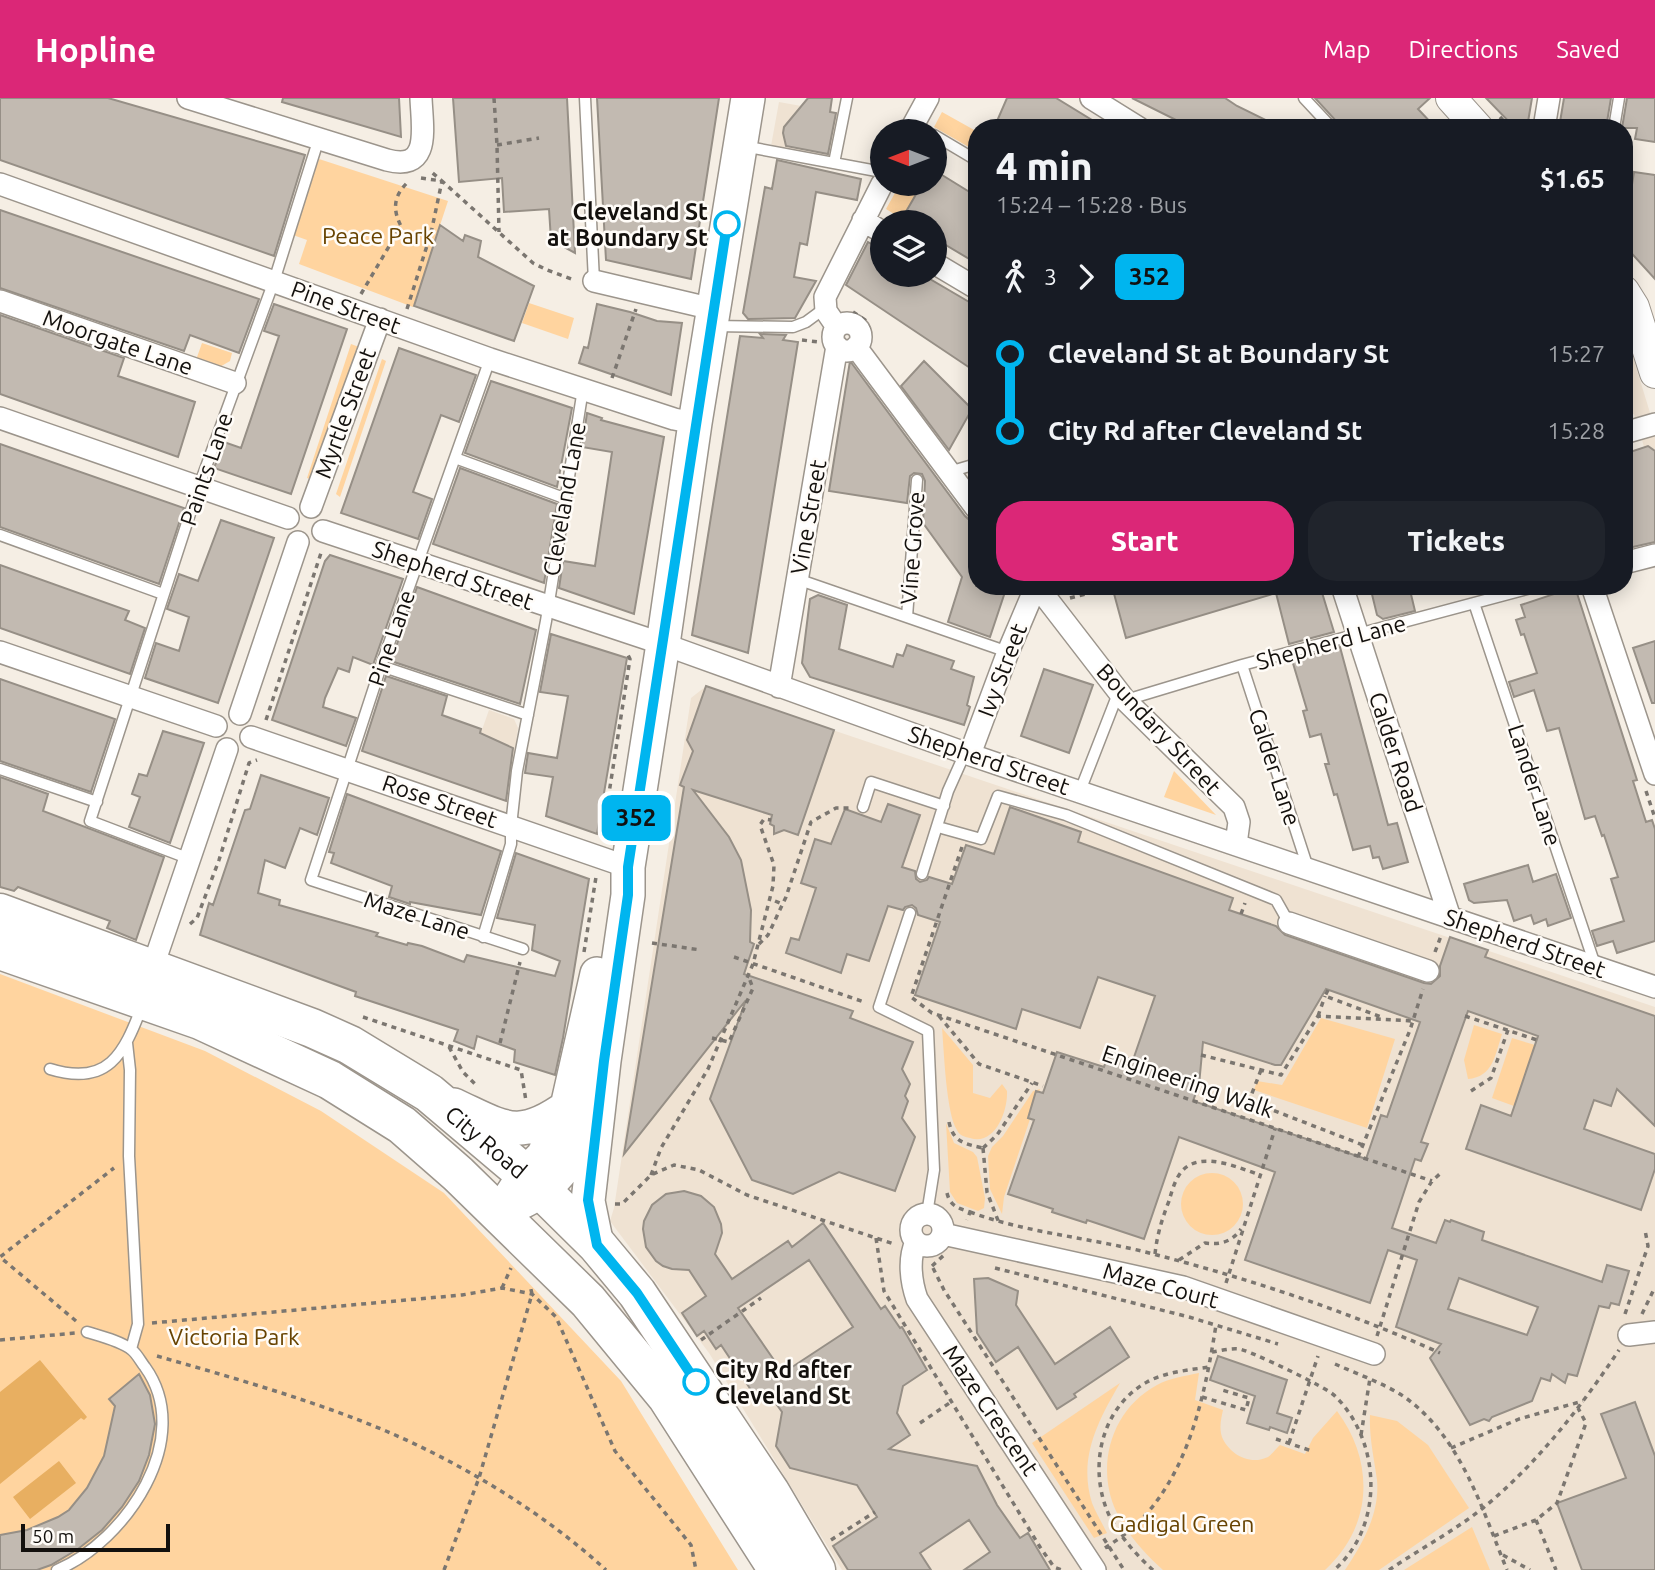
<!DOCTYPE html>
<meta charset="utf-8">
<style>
:root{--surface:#171b24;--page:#20242c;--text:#f1f3f6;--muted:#9ea1a6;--accent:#db2777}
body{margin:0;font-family:Ubuntu,sans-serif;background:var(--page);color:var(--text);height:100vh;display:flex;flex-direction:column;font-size:26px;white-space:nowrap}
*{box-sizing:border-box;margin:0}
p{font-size:23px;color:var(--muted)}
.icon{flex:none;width:38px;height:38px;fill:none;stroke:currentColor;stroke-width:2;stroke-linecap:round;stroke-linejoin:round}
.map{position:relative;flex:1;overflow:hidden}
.details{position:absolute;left:968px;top:21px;width:665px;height:476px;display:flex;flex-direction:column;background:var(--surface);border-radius:28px;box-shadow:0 4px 18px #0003}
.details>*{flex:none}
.badge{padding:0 14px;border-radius:10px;font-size:24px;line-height:46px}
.needle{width:46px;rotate:270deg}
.fabs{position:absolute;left:870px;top:21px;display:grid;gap:14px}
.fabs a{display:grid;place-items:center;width:77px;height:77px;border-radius:50%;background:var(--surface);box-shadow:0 4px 18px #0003;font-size:35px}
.scale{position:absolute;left:21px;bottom:18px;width:149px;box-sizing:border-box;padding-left:7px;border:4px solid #13100d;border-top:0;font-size:19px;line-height:24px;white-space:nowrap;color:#13100d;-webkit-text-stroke:5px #fffcf8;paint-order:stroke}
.map>.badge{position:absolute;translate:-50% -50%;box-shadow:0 0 0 4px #fff}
.legs{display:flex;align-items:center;gap:10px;height:77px;padding:0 28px;font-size:23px}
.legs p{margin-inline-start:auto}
.head{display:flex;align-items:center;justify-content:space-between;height:119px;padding:0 28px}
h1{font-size:38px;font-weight:800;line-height:52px}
.action{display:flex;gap:14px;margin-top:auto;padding:14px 28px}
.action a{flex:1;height:80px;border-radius:28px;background:var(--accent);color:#fff;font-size:28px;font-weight:800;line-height:80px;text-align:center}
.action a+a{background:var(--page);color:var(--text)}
ul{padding:0 28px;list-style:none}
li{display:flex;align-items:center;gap:24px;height:77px;font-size:26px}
li i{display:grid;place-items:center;width:10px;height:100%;margin:0 9px;background:currentColor}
li i::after{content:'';width:18px;height:18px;margin:-9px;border:5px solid;border-radius:50%;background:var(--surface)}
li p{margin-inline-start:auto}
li:first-child i{background:linear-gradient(#0000 50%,currentColor 0)}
li:last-child i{background:linear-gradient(currentColor 50%,#0000 0)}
header{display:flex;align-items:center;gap:42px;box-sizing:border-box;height:98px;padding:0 35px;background:var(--accent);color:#fff}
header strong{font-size:33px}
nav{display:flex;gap:38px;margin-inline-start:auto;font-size:24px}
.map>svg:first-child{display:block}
</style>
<header>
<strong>Hopline</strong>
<nav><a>Map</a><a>Directions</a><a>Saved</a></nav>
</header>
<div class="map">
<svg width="1655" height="1472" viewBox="0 0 1655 1472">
<rect width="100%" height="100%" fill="#f5eee4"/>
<path fill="#efe2d2" d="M779,4L840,15L831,59L771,48Z
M1624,230L1655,331V363L1649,365L1634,316L1624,319Z
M705,589L1655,909V1472H842L709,1255L610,1123L614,1110L691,600Z
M489,612L514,621L518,630L508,704L462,688Z"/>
<path fill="#ffd49f" d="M942,14L976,33L974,52L934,29Z
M319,61L448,103L413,209L299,166L307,142L293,137Z
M900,86H922L902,121L886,111Z
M529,205L574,220L568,241L522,225Z
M202,245L232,255L230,263L218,270L196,262Z
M351,246L359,249L313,382L307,380Z
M382,261L386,263L340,399L336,396Z
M1174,673L1216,717L1164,699Z
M0,876L205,953L321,1013L444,1095L621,1283L738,1472H0Z
M1321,920L1395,941L1367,1030L1254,992L1257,983L1282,987Z
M1474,927L1502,936C1495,957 1493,979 1468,981L1464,962Z
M942,930L973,967V995L990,1000L1002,986L1007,993C1008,1013 995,1048 970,1040C964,1039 959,1037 957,1032C946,1015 944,952 942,930Z
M1512,940L1535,947L1514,1008L1492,1000Z
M1040,991L1004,1099L1002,1116L990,1091L988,1058L992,1049L1003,1038L1033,993Z
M946,1025L954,1045L973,1054L977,1059L985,1100L984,1110L978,1113L957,1105L950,1094Z
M1181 1106a31 31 0 1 1 62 0a31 31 0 1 1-62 0Z
M1199,1275L1195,1302L1223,1312C1221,1321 1219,1330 1222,1339C1229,1356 1250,1368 1268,1359C1272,1356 1276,1351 1280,1347L1305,1356L1313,1340L1337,1313C1375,1364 1373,1428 1325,1472H1163C1144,1455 1127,1436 1116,1413C1095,1367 1112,1311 1157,1287C1170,1280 1185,1278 1199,1275Z
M1120,1285C1098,1323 1078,1360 1092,1405C1096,1415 1102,1425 1107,1435L1094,1440L1032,1345Z
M1370,1317L1397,1323L1428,1347L1469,1410L1379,1472H1345C1363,1445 1380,1415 1377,1382C1374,1360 1369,1339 1370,1317Z
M1472,1429L1490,1472H1404Z"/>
<path fill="#e8af61" d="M40,1262L87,1319L84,1322L81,1320L0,1386V1294Z
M59,1363L76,1385L30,1421L13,1399Z"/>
<path fill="#c2bab1" stroke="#968f86" stroke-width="2" fill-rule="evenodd" d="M0,0H108L305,57L274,158L0,62Z
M283,0H399L401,39L282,4Z
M453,0H567L575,155L551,142L549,111L504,114L502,80L459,84Z
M597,0H719L691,181L606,162Z
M808,0H832L830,14L836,15L828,56L786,48L783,35L784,29Z
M1007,0H1056L1105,30H994Z
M1132,0H1225L1237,8L1282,30H1192Z
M1315,0H1430L1418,11L1436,30H1340L1338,25Z
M1486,0H1532L1527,30H1515Z
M1564,0H1611L1606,30H1559Z
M1627,0H1655V44L1635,41L1637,30H1622Z
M777,62L861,81L857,102L816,94L807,147L800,145L794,179L816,183L795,220L748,221L743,215L765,89L772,91Z
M934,72L976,98V165L934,140V124H900L922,86H934Z
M1634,74L1655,77V181L1624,147V115L1627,118Z
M0,112L259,201L239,255L190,237L184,253L0,190Z
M440,127L463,143L465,137L481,143L478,159L534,188L514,243L414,208Z
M868,144L882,152V177H923L976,208V274L846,187Z
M274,206L347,231L291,396L214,370L224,344L241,350L279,238L264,233Z
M597,206L630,214L657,223L682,225L671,297L579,265L584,249L588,250Z
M0,217L124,260L118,278L195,304L178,359L0,296Z
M760,236L786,237L783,242L798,244L748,555L692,537L740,238L763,240Z
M399,250L476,277L459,324L441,317L413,394L432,401L418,441L341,415Z
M850,263L965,418L976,428V488H1007L990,539L948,524L962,479L923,425L925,383L922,376L914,375L910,378L907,405L829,393Z
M924,263L972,311L949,352L901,288Z
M491,283L572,310L557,389L465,355Z
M587,315L602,320L601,322L664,339L634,516L559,490L563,463L595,468L612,354L582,349Z
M0,346L184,410L159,486L0,429Z
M1648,348L1655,353V444L1624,451V356Z
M460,370L557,406L544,485L433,446Z
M221,422L274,440L218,605L145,580L156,545L179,553L189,519L167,511L179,476L198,483Z
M330,457L403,481L373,567L353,559L349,574L338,570L325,600L323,609L356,620L346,648L272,622L325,463Z
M0,467L129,513L125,522L145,530L130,576L0,530Z
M1126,488H1320L1334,534L1289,546L1276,495L1126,540L1113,492Z
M1370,488H1409L1415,513L1383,521L1377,517Z
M417,489L536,532L520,606L391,563Z
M1575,489L1637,682L1633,683L1646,724L1652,722L1655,731V843L1617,855L1613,843L1597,848L1592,833L1624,823L1611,781L1618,779L1604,737L1602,738L1595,718L1585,721L1559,630L1547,633L1534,592L1514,599L1509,584L1537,575L1524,536L1521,537L1516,522L1525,519L1521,507Z
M818,497L847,507L839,551L893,569L897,556L903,558L907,547L954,563L951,571L974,579L967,607L970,609L964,627L810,579L802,565L810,501Z
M551,536L627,560L597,736L546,718L553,679L525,675L528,655L557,660L568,598L540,594Z
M1655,543V605H1652L1633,550Z
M1340,549L1388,727L1397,725L1408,764L1383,771L1379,759L1373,760L1370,748L1353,752L1337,696L1334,697L1328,676L1325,666H1329L1321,636L1310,639L1303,613L1307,612L1292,562Z
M1044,571L1093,587L1069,655L1021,638Z
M386,578L447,598L442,617L481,631L480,635L513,650L506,703L362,653Z
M0,581L115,621L91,694L0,663Z
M706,588L834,632L798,737L784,732L774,736V728L770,726L772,717L693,692L729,739L741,762L751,812L750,844L754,846L744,876L853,913L850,920L913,944L902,971L910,986L905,998L908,1003L902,1020L915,1039L895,1093L839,1074L793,1096L752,1082L710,1001L746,902L624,1056L684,689L680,687L693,653L687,642Z
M163,633L204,645L170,745L129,729L140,699L132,696L139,676L147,678Z
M261,677L329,700L317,737L300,730L285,770L265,762L258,795L280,802L279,807L378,835L376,838L407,847L408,845L422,848L464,864L467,857L555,878L560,863L532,852L535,827L497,820L516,755L589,781L563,940L555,977L514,964L515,952L477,938L474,951L454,943L458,932L355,898L356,894L200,837L209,805L213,807L245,712L250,711Z
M0,679L48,696L43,713L164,759L136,842L107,830L110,823L18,789L14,793L0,789Z
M347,696L501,753L481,817L410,804V806L389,799L392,788L331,765L334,755L329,754Z
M888,706L920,717L902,769L915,773L916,781L920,784L927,782L929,779L952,786L966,747L994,756L1010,709L1081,734L1078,744L1233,800L1229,812L1276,828L1285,837L1424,885L1431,886L1440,878V868L1450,839L1488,852L1485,859L1655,918V1028L1617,991L1611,1008L1594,1002L1584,1031L1655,1056V1071L1641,1112L1466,1051L1481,1007L1511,1018L1538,938L1468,913L1421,1044L1428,1046L1421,1063L1415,1061L1392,1130L1436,1145L1445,1122L1450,1124L1451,1122L1484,1134L1482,1142L1602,1184L1607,1167L1629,1173L1619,1207L1611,1205L1609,1210L1599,1208L1577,1278L1568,1276L1565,1285L1552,1276L1550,1283L1541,1280L1532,1303L1492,1319L1489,1323L1484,1321L1470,1327L1430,1260L1441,1246L1396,1229L1417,1162L1388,1152L1370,1205L1245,1162L1275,1074L1179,1039L1144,1141L1087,1122L1086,1125L1052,1114L1053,1111L1008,1096L1034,1022L1028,1020L1036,993L1043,995L1057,954L1104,969L1109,954L1133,962L1155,898L1098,879L1080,930L1022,911L1016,931L915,897L940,824L918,817L916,810L912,807L905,809L903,812L888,808L869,863L847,856L841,875L786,855L791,840L799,842L816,790L801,785L815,741L831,746L845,711L881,724ZM1326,891L1420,924L1387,1019L1381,1017L1366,1061L1193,1003L1199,987L1203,944L1275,967H1281ZM1459,1180L1538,1209L1527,1237L1448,1211Z
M1528,767L1533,784L1556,776L1571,820L1548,828L1546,821L1534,826L1531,817L1514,823L1507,802L1474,805L1469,802L1464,786Z
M684,1093L701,1098L714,1109L721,1126L722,1135L715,1156L732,1181L788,1143L792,1149L823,1125L881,1211L885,1208L900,1230L902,1229L927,1272L903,1288L897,1315L910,1337L889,1351L977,1368L997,1407L1020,1440L1028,1435L1050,1472H964L990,1454L969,1422L920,1455L931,1472H848L833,1448L877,1419L857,1387L790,1370L776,1348L782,1314L769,1296L762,1301L759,1296L755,1298L721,1247L716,1251L704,1233L697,1238L682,1215L706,1198L689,1172L672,1171L663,1168L656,1163L646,1149L643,1131L644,1123L652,1107L666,1096ZM809,1162L853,1229L783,1275L738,1210Z
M988,1180L1018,1193L1016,1207L1055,1266L1110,1229L1129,1259L1074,1296L1076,1299L1057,1311L1018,1249L996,1264L977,1235L974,1181Z
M1218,1258L1287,1282L1277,1315L1292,1320L1287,1335L1270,1329L1269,1332L1247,1325L1255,1298L1210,1282Z
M139,1276L150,1297L155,1326L149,1357L139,1383L122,1409L102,1432L78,1451L51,1467L37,1472H0V1437L27,1432L58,1419L69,1412L87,1390L104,1358L115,1308L109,1301Z
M1635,1304L1655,1358V1472H1582L1557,1405L1626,1380L1601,1316Z"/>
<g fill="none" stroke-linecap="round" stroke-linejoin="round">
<defs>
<path id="lane" d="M585,0L594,183
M1304,0L1332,30
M1614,30L1619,0
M934,37L976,62
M743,48L882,74
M834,65L847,0
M713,228L793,229L806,224L825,210
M490,261L381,568L311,782L523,851
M455,360L564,400
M949,374L976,366
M0,437L163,496
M797,481L1008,554
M1474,505L1595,867
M907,519L917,382
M1242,567L1308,770
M381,568L528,617
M1126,602L1242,567L1538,488
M0,671L97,704
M1080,693L1119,593
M863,709L871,684L944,708
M938,729L981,741L998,698L1066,717L1276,802L1289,825
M190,761L90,723L199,388L274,183L319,40
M922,776L948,693L965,655
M910,815L879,909L928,933L934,1072L927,1116
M483,839L511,746V728L517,673L546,523L583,291
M127,945L130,972L129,1058L138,1226L131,1251
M50,971C108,989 124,956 142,908
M57,1472C126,1443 196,1340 145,1269C141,1264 137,1256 132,1252C121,1243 100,1238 87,1234"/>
<path id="street" d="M188,0L387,62C432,74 422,29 421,0
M1091,0L1139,30
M1544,30L1549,0
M910,33L928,0
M0,86L490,261L674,321L695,325
M863,122L882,134
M934,165L976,190
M594,183L713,211
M0,203L235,285
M833 239a14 14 0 1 1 28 0a14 14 0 1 1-28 0Z
M837,229L826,213L825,199L882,86
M856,249L976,410
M0,320L288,420
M1624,335L1655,326
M311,409L380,221
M323,433L663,546L965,655L1655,889
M1624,465L1655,457
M1037,488L1125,602L1234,709L1239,724L1236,746
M1342,488L1450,820
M1592,488L1655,676
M0,554L216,628
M779,589L837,248
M240,616L298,444
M251,639L628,769
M970,656L1008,554L1036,488
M1289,825L1428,873
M152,871L227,651
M911 1132a16 16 0 1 1 32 0a16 16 0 1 1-32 0Z
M943,1136L1183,1189L1374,1256
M916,1144C908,1161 911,1184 917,1201L1095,1472
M1629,1237L1655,1234"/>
<path id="secondary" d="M1451,0L1478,30
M1624,193L1634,209L1655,275"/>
<path id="primary" d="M454,1007C504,1030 518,1044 567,1009
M520,1105C559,1086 575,1059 587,1018
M499,1116L525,1076L543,1058L567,1009L597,876
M597,1147L588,1103L604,963L628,797V769L663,546L695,325L748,0"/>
<g id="highway">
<path id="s1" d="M0,815L312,930L350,947L429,995L525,1076L597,1147L637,1195L770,1394L816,1472"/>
<path d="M0,852L200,922L330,982L402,1027L458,1076L588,1203L667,1299L778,1472"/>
</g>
</defs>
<use href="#lane" stroke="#9c958c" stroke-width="13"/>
<use href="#street" stroke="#9c958c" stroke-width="24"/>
<use href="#secondary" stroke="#9c958c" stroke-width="32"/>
<use href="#primary" stroke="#9c958c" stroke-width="36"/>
<use href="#highway" stroke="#9c958c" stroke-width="41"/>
<path stroke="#7b7670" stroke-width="3.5" stroke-dasharray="5 5" stroke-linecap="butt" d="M494,0L497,47L499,134
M1500,19L1510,30
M497,47L539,40
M421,80L442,83L533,165L547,172L574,182
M361,196L401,128C392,111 394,97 408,84
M407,211L431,135L442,83L429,72
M853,214L865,222L870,234
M802,242L818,244
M612,280L636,211
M1070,500L1116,488
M266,622L321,455
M1646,693L1655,720
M602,740L630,561L627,555
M962,749L911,899L932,915L1432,1083
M775,803L782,806
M1241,816L1245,805
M190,826L197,820L219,762L249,665L257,662
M652,845L701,852
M759,846L768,837L786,799L811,724L836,710H851
M584,854L596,779
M1435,854L1441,838
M734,859L864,904
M1328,892L1325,898L1384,920
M939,918L979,966L1043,988
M1318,918L1325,898
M1465,918L1537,942
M363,919L521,972L526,1003
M712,940L729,944L753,890L749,880
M500,945L520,864
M449,949L463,974L477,988
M1201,957L1281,977L1318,918L1413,923
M1261,972L1249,1003L1363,1047
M1471,993L1491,980L1508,932
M949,1024C953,1044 965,1046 983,1050
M983,1050L997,1037L1032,985
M983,1050L987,1094L999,1125
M1358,1059L1410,932L1423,891
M651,1077L661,1050L708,971L753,866L773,788L774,767L760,727L764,721L771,722
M947,1095C950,1108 958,1110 970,1114L967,1122
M615,1106H622L651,1077L674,1067L699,1072L747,1097L894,1146
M970,1114C1030,1136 1095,1140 1157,1157C1253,1182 1349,1214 1440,1255
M876,1140L884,1193L1040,1449L1054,1469L1062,1472
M1155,1156C1157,1137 1162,1121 1169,1103C1172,1093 1175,1081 1182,1073C1201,1052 1239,1070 1260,1077
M1179,1162L1205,1145C1220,1147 1232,1144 1241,1131
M932,1168L944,1157
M933,1170L944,1192L1124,1472
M995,1170L1189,1219L1278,1246
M1226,1185L1275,1031
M502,1190L511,1170
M1625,1216L1648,1148L1645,1132
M1642,1216L1655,1189
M76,1223L0,1159L114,1070
M152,1225L462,1197L502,1190L532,1196L556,1219L615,1353L691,1447L696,1472
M1377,1238L1419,1104L1432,1083L1443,1073
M0,1242L75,1235
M701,1242L761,1200
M1212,1254C1220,1253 1230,1250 1239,1251C1249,1252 1328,1290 1335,1298C1381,1343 1385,1428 1334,1472
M157,1258C234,1280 312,1302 386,1333C463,1366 544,1415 606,1472
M1335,1266C1357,1276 1383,1285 1403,1298C1461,1338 1482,1411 1507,1472
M1202,1299L1246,1312L1249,1300L1222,1292
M920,1325L951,1304
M1361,1337L1370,1280
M1276,1341L1312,1353
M1289,1345L1318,1258
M1451,1350L1519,1321L1583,1303
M1536,1422L1556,1472
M1494,1438L1536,1422L1557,1405L1586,1325L1578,1310
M831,1442L875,1414
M1105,1450C1117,1442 1129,1434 1139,1424C1190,1372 1205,1296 1216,1227
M1503,1457L1530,1472
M444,1472L479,1380L532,1196L530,1187
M1153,1472C1136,1457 1119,1437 1109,1417C1088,1371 1100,1310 1147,1284C1165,1274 1189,1272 1209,1269
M1389,1472C1420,1451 1454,1433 1483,1410C1537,1366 1581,1309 1619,1252"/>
<use href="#lane" stroke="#fff" stroke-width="10"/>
<use href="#street" stroke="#fff" stroke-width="21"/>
<use href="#secondary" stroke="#fff" stroke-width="30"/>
<use href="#primary" stroke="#fff" stroke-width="33"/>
<use href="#highway" stroke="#fff" stroke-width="38"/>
</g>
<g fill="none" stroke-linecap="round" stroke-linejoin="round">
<defs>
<path id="line-1" d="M696,1284L637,1195L597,1147L588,1102L604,963L628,797V769L727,126"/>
</defs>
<use href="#line-1" stroke="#fff" stroke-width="16"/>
<use href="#line-1" stroke="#00b5ef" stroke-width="10"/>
</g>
<g fill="#fff" stroke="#00b5ef" stroke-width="3.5">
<circle cx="727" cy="126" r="12"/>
<circle cx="696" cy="1284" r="12"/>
</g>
<g text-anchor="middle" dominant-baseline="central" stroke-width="5" stroke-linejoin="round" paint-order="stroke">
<g font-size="23" font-weight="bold" fill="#13100d" stroke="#fffcf8" text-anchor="end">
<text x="708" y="113">Cleveland St<tspan x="708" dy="26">at Boundary St</tspan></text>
<text x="715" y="1271" text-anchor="start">City Rd after<tspan x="715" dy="26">Cleveland St</tspan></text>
</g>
<g font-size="23" fill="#684301" stroke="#fffcf8">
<text x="378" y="137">Peace Park</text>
<text x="234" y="1238">Victoria Park</text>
<text x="1182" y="1425">Gadigal Green</text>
</g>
<g font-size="23" fill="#13100d" stroke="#fffcf8">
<text transform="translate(346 209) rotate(20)">Pine Street</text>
<text transform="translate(118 244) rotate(19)">Moorgate Lane</text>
<text transform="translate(345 315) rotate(-70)">Myrtle Street</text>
<text transform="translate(206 371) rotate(-71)">Paints Lane</text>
<text transform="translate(564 401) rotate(-80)">Cleveland Lane</text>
<text transform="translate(808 419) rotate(-80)">Vine Street</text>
<text transform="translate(912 450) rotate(-86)">Vine Grove</text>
<text transform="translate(453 477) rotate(19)">Shepherd Street</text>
<text transform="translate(391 540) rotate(-71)">Pine Lane</text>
<text transform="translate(1331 544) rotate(-15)">Shepherd Lane</text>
<text transform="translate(1002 572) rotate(-69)">Ivy Street</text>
<text transform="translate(1159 631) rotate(47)">Boundary Street</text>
<text transform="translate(1396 654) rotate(72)">Calder Road</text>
<text transform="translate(989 662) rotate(19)">Shepherd Street</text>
<text transform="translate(1275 669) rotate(72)">Calder Lane</text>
<text transform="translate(1535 687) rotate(72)">Lander Lane</text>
<text transform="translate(440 703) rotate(19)">Rose Street</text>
<text transform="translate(417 817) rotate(18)">Maze Lane</text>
<text transform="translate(1525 845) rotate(19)">Shepherd Street</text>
<text transform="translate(1188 983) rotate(19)">Engineering Walk</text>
<text stroke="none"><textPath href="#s1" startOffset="542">City Road</textPath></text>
<text transform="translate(1161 1187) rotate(15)">Maze Court</text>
<text transform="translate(991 1312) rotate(56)">Maze Crescent</text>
</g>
</g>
</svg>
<div class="fabs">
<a><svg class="needle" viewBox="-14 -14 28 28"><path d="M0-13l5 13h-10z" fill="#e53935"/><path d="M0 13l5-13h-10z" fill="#9ea1a6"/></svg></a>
<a><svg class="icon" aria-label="layers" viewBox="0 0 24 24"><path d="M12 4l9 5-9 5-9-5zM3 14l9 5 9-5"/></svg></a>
</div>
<div class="scale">50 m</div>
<b class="badge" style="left:636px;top:720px;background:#00b5ef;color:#111">352</b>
<section class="details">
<div class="head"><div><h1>4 min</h1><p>15:24 – 15:28 · Bus</p></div><b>$1.65</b></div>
<div class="legs"><svg class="icon" aria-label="walk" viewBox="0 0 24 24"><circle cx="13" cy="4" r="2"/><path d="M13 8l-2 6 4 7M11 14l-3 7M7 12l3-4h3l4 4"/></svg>3<svg class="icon" aria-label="forward" viewBox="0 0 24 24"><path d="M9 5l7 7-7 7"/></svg><b class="badge" style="background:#00b5ef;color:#111">352</b></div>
<ul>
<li><i style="color:#00b5ef"></i><b>Cleveland St at Boundary St</b><p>15:27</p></li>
<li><i style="color:#00b5ef"></i><b>City Rd after Cleveland St</b><p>15:28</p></li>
</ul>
<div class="action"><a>Start</a><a>Tickets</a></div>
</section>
</div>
